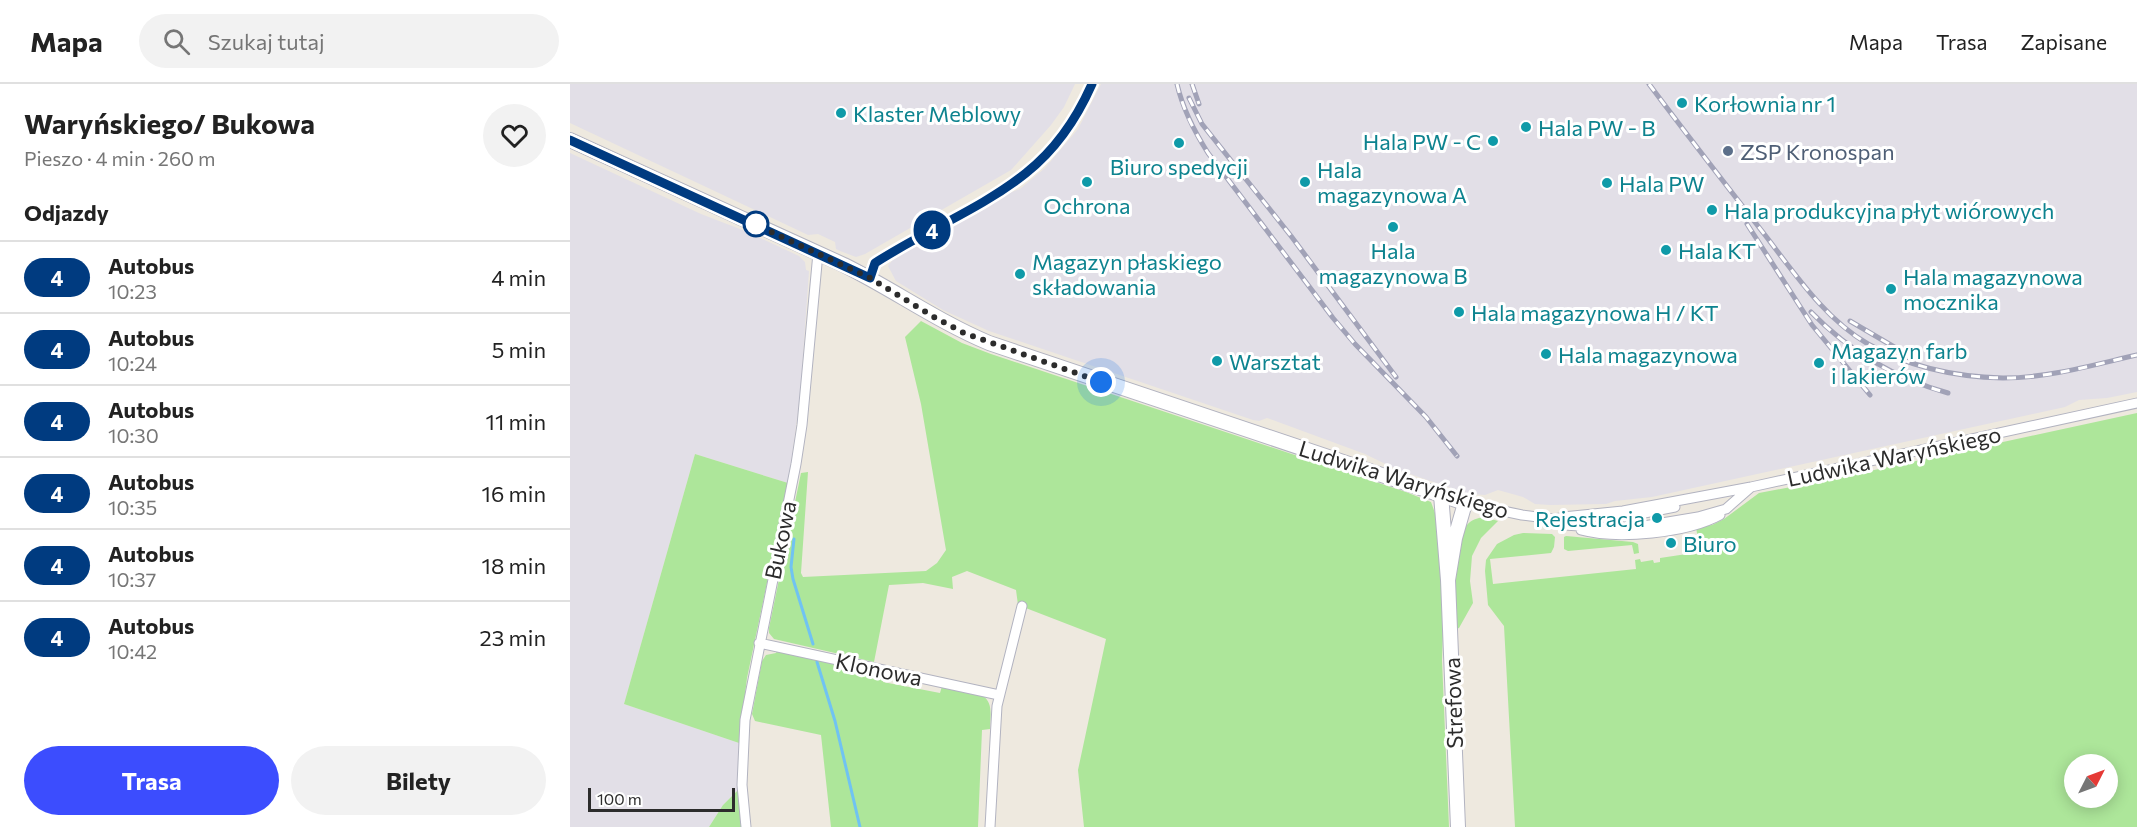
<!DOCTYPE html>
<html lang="pl">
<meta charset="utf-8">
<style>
:root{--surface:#fff;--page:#f2f2f2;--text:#222;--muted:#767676;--line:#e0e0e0;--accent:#3c4dfe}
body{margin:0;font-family:Commissioner,sans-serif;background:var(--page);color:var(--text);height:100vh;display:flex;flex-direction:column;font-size:22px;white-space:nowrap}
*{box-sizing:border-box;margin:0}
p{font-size:20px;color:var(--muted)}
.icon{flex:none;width:33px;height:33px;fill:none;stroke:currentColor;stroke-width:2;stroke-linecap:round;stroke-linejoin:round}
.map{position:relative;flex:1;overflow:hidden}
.sheet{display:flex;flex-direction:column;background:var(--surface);width:570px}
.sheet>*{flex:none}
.badge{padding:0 12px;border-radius:20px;font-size:21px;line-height:39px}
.needle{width:39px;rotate:48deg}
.controls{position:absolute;left:1494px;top:670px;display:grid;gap:12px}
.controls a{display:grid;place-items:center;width:54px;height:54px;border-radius:50%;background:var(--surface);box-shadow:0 3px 15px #0003;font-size:30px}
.scale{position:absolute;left:18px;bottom:15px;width:147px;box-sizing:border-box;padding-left:6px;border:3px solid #2c2c2c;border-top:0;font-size:16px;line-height:21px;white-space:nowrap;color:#2c2c2c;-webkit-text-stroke:4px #fff;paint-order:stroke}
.you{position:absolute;width:30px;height:30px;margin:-15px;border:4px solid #fff;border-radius:50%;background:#1a73e8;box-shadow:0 0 0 9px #1a73e833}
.map>.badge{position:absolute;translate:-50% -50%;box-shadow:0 0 0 3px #fff}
h2{padding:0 24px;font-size:22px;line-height:54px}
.round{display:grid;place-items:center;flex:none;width:63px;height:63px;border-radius:32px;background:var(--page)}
.overview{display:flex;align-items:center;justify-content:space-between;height:102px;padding:0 24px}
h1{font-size:28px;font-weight:700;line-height:45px}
.button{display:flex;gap:12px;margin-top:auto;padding:12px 24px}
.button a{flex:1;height:69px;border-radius:36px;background:var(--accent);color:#fff;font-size:24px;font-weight:700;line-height:69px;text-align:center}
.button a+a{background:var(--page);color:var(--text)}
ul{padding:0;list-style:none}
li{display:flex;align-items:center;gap:18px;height:72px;padding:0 24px;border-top:2px solid var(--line)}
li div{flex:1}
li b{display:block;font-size:22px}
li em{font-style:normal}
li .badge{min-width:66px;font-weight:700;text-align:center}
header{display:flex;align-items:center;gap:36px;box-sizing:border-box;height:84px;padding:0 30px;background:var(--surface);border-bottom:2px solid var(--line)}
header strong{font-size:28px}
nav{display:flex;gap:33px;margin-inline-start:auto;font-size:21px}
.search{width:420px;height:54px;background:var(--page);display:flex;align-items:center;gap:15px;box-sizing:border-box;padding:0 21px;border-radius:33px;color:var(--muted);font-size:22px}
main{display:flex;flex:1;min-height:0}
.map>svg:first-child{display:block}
</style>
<header>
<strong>Mapa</strong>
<div class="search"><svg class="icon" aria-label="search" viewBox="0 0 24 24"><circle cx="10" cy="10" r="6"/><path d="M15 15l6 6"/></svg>Szukaj tutaj</div>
<nav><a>Mapa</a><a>Trasa</a><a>Zapisane</a></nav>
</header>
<main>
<section class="sheet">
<div class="overview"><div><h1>Waryńskiego/ Bukowa</h1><p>Pieszo · 4 min · 260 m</p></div><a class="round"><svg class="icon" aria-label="heart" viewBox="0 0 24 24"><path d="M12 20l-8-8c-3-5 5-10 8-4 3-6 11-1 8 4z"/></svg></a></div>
<h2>Odjazdy</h2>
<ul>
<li><span class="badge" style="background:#003b80;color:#fff">4</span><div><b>Autobus</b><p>10:23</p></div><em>4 min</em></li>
<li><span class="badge" style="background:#003b80;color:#fff">4</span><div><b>Autobus</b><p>10:24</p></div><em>5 min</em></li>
<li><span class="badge" style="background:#003b80;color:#fff">4</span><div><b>Autobus</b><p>10:30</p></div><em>11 min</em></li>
<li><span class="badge" style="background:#003b80;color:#fff">4</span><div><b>Autobus</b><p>10:35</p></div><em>16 min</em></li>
<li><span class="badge" style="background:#003b80;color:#fff">4</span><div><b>Autobus</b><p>10:37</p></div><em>18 min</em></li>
<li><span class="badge" style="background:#003b80;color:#fff">4</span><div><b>Autobus</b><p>10:42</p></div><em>23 min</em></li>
</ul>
<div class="button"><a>Trasa</a><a>Bilety</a></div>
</section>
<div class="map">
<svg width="1567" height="743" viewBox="0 0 1567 743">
<rect width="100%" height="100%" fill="#eee9df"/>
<path fill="#e2dfe7" d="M0,0H505L494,23L481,41L441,86L295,170L286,173L270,167L266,165L265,158L248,150L238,151L0,39Z
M531,0H1567V308L1537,314L1509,316L1495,323L1082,413L1045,417L1036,420L980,421L965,420L953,413L928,406L915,411L899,410L828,386L795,370L697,334L689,337L683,336L419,247L373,226L326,197L318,182L324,174L429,113L450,105L475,84L508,45Z
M0,69L131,130L175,147L229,172L235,178L236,186L239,187L230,313L218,399L125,370L54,620L169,659L168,706L153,721L139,743H0Z"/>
<path fill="#ade69a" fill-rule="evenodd" d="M351,237L392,259L421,270L836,408L861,418L865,429L874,519L872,576L879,743H514L508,686L536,555L448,521L446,506L397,487L382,493L383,505L353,499L319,501L304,578L204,555L199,549V544L231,389L238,388L231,489L233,493L356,487L367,479L376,466L351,320L335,253Z
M1567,329V743H945L934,542L918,521L915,487L916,476L927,460L944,451L953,449L982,450L985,453L984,463L981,469L920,475L923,500L1066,485L1065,476L1070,475L1071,478L1083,476L1084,479L1090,478V474L1130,468L1126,443L1142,441L1154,435L1189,409L1263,395ZM1504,681H1538V714H1504Z
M125,370L218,399L177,594L169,659L54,620Z
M914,433L928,437L911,454L902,472L900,497L903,519L889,544L886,545C886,522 883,459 897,441C901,436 907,434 914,433Z
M996,452L1063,458L1068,460L1069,469L1064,470L1062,461L998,467L994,465V453Z
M207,567L313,590V598L370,609L372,602L412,611C424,619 420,633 420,645L412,646L408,743H261L251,651L185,637L182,630L192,577L196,571L206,569Z
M168,706L171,743H139L153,721Z"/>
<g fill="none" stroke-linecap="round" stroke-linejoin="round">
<path stroke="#70c3f2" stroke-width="3" d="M224,455L221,483L223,495L243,560
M247,578L265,637L290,743"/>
<defs>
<path id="street" d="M300,194L305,179C353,147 411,125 456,89C485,65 507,34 522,0
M895,419L952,431L983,435L998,433
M993,433L1053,427L1181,403L1567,319
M1054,433L1105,423
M994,441L1056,445L1128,433L1156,425L1181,403
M1011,446C1048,456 1117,449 1150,431
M189,559L429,611
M176,743L172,701L175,636L226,380L232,341L248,169
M420,743L427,622L452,522"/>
<path id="secondary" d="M0,56L274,181C324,206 367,237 419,259L895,419L885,454L878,496
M871,411L878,496L888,743"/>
</defs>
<use href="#street" stroke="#b2b3c0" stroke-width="11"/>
<use href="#secondary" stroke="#b2b3c0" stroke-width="16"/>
<use href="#street" stroke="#fff" stroke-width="9"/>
<use href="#secondary" stroke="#fff" stroke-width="14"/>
<defs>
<path id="rail" d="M607,0C613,26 624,47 638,69L763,234L785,260L856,333L887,372
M622,0L629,20
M1079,0C1117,51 1156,101 1195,151C1225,190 1255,235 1298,260C1339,283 1386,293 1433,294C1479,294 1523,281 1567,271
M619,14L632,40L721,152L826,293
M1177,140L1242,241L1300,311
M1241,228C1280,268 1324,294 1378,309
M1280,237L1326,264"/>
</defs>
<use href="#rail" stroke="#a1a2b7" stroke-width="5"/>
<use href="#rail" stroke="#fff" stroke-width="3" stroke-dasharray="9" stroke-linecap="butt"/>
</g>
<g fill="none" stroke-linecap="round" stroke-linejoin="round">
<defs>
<path id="line" d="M0,56L300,194L305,179C354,147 411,125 456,89C485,66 507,34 522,0"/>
</defs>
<use href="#line" stroke="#fff" stroke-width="14"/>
<use href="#line" stroke="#003b80" stroke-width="9"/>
<path stroke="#2c2c2c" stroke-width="6" stroke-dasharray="0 10.8" d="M186,140H184L300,194L364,233L394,249L531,298"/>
</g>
<g fill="#0f9aa8" stroke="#fff" stroke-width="2">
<circle cx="1112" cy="19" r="6"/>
<circle cx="271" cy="29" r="6"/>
<circle cx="956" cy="43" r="6"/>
<circle cx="923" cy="57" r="6"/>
<circle cx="609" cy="59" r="6"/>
<circle cx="517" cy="98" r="6"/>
<circle cx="735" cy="98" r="6"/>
<circle cx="1037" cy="99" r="6"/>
<circle cx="1142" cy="126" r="6"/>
<circle cx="823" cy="143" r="6"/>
<circle cx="1096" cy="166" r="6"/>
<circle cx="450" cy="190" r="6"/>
<circle cx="1321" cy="205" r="6"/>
<circle cx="889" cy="228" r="6"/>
<circle cx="976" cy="270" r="6"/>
<circle cx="647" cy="277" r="6"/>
<circle cx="1249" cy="279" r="6"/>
<circle cx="1087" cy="434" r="6"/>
<circle cx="1101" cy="459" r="6"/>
</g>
<circle fill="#5c6f8a" stroke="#fff" stroke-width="2" cx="1158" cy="67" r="6"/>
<circle fill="#fff" stroke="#003b80" stroke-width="3" cx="186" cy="140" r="12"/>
<g text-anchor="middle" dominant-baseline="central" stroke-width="6" stroke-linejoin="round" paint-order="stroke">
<g font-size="22" fill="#0d838f" stroke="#fff" text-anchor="start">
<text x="1124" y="19">Korłownia nr 1</text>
<text x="283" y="29">Klaster Meblowy</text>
<text x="968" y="43">Hala PW - B</text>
<text x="911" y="57" text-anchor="end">Hala PW - C</text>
<text x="609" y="82" text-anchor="middle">Biuro spedycji</text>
<text x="747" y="85">Hala<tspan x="747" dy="25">magazynowa A</tspan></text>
<text x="1049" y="99">Hala PW</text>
<text x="517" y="121" text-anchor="middle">Ochrona</text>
<text x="1154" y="126">Hala produkcyjna płyt wiórowych</text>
<text x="823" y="166" text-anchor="middle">Hala<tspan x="823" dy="25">magazynowa B</tspan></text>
<text x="1108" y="166">Hala KT</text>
<text x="462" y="177">Magazyn płaskiego<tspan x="462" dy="25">składowania</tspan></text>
<text x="1333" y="192">Hala magazynowa<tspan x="1333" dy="25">mocznika</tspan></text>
<text x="901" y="228">Hala magazynowa H / KT</text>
<text x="1261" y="266">Magazyn farb<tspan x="1261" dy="25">i lakierów</tspan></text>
<text x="988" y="270">Hala magazynowa</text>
<text x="659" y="277">Warsztat</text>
<text x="1075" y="434" text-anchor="end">Rejestracja</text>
<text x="1113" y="459">Biuro</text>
</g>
<g font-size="22" fill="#4e5e75" stroke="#fff" text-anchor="start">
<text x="1170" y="67">ZSP Kronospan</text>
</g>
<g font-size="22" fill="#2c2c2c" stroke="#fff">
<text transform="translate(1324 372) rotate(-12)">Ludwika Waryńskiego</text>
<text transform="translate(834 395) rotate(17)">Ludwika Waryńskiego</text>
<text transform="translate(210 456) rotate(-78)">Bukowa</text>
<text transform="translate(309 585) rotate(12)">Klonowa</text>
<text transform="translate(883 619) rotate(-92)">Strefowa</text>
</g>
</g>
</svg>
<div class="controls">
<a><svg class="needle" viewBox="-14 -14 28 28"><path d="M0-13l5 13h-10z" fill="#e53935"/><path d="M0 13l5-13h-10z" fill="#767676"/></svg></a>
</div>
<div class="scale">100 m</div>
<div class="you" style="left:531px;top:298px"></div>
<b class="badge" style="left:362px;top:146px;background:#003b80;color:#fff">4</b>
</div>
</main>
